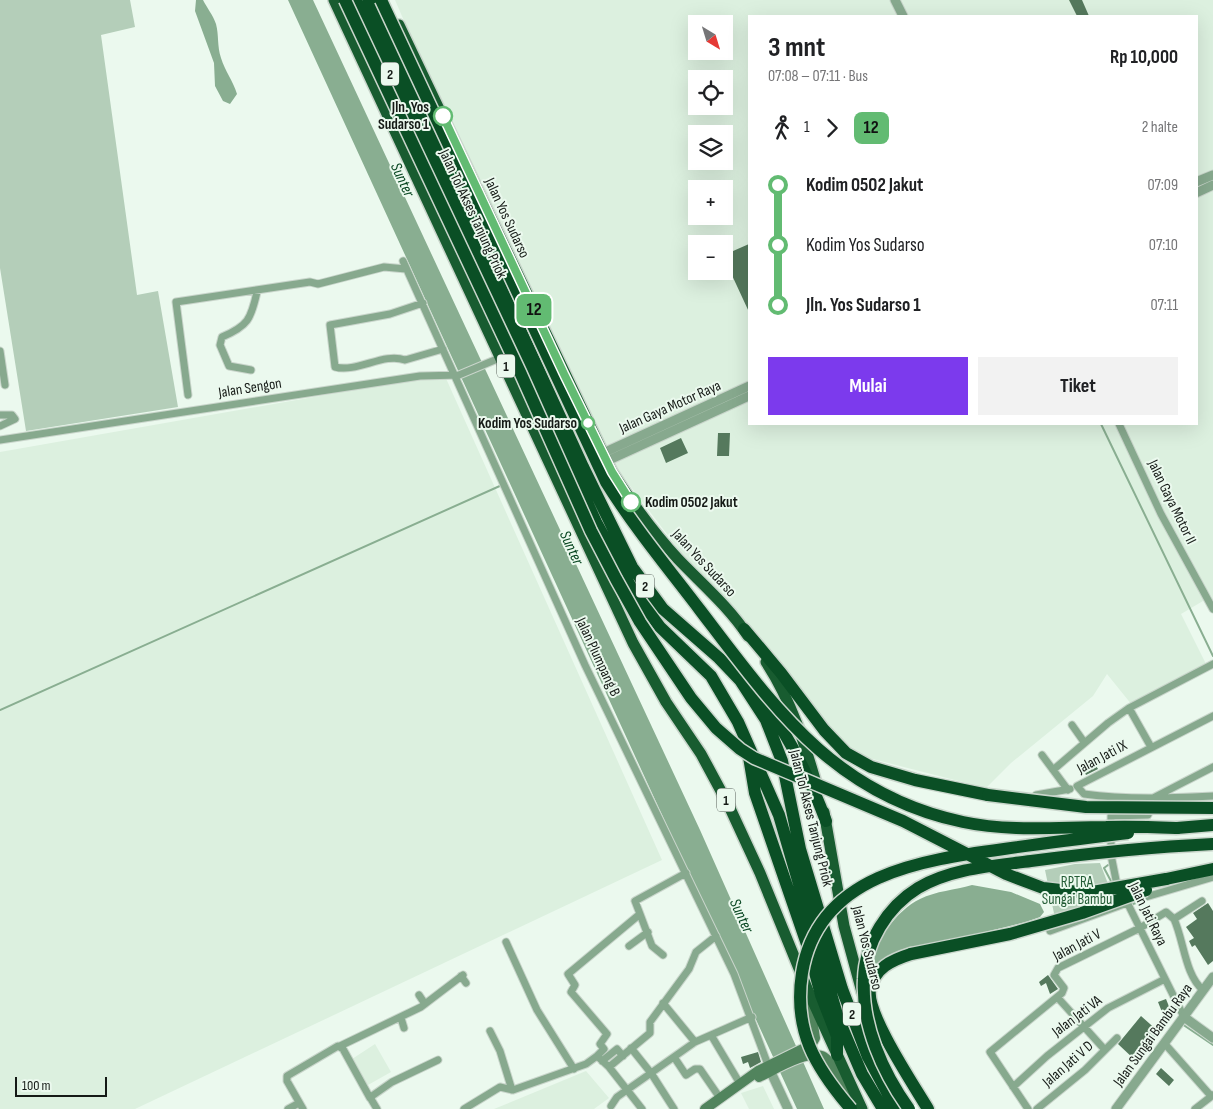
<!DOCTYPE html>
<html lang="id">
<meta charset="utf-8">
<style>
:root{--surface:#fff;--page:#f2f2f2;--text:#202124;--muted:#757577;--accent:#7c3aed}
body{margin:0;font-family:"Sofia Sans Condensed",sans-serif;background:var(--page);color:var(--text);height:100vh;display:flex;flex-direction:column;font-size:19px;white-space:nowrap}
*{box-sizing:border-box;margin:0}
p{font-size:16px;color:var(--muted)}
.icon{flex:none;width:28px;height:28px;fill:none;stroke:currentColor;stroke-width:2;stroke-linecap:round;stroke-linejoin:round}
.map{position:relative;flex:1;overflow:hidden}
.sheet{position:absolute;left:748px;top:15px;width:450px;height:410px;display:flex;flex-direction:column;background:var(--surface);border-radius:0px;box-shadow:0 5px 20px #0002}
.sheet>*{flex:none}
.badge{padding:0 10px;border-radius:8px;font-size:18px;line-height:32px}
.needle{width:32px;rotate:142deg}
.tools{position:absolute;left:688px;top:15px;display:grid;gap:10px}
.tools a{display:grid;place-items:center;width:45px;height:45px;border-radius:0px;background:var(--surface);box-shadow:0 5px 20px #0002;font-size:25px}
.scale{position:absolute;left:15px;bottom:12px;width:92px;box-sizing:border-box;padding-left:5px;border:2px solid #151a16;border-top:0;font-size:14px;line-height:18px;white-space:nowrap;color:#151a16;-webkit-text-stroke:4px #ebf9ee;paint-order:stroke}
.map>.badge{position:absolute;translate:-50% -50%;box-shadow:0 0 0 2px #fff}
.legs{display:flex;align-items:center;gap:8px;height:55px;padding:0 20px;font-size:16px}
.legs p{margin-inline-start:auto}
.headline{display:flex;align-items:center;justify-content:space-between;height:85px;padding:0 20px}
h1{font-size:28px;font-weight:700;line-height:38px}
.button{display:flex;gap:10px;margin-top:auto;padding:10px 20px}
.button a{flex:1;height:58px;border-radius:0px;background:var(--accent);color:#fff;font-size:20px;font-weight:700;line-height:58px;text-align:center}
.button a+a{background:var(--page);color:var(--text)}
ul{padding:0 20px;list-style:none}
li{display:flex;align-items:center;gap:18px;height:60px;font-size:19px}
li i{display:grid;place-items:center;width:8px;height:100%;margin:0 6px;background:currentColor}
li i::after{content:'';width:12px;height:12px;margin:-6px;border:4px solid;border-radius:50%;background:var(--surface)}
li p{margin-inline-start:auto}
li:first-child i{background:linear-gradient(#0000 50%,currentColor 0)}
li:last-child i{background:linear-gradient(currentColor 50%,#0000 0)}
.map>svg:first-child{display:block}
</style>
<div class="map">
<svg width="1213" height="1109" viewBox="0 0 1213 1109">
<rect width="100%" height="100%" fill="#ebf9ee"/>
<path fill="#dcf0df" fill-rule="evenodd" d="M395,0H1213V607L1208,598L1181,614L1207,666L1132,705L1107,674L1093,696L1011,763L986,788L853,754L705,584L605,453L475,184ZM749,16H1196V424H749ZM696,24H724V51H696ZM696,79H724V106H696ZM696,134H724V161H696ZM696,189H724V216H696ZM696,244H724V271H696Z
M444,374L662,860L135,1109H0V452Z
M375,1044L391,1072L368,1085L349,1061Z
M586,1071L609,1098L594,1109H494Z
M763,1086L774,1109H749L741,1093Z"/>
<path fill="#b4ceb9" d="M0,0H130L135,27L101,35L137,295L158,291L178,407L26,431L0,268Z
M1100,863L1117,907L1056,923L1045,870L1075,864Z"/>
<path fill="#89ae91" d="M196,0H203C207,8 213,15 216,24C219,35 217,46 221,58C225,71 233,81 237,94L230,104L223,101L215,86L214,63L195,11Z
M288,0H313L700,830L824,1109H797Z
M972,885L1011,892L1040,904L1044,912L1040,917L1026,922L899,953L871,969C872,943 897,910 920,899C936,891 955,890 972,885Z"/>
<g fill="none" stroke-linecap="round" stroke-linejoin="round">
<path stroke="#89ae91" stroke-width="2" d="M1101,424L1213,656
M0,710L502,485
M1108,865L1104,868L1112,883
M1130,905L1139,902
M1182,1024L1213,1045"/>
</g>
<path fill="#55795d" d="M1069,0H1082L1089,16H1077Z
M749,244V312L724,258V255Z
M718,433H730L729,456H717Z
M681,438L688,453L666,463L660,448Z
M1092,759L1098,769L1086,775L1081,765Z
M1208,903L1213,911V961L1208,965L1195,945L1192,947L1189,941L1194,938L1186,927L1197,919L1193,913Z
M1048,975L1058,989L1050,994L1046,983L1041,986L1039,982Z
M1166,999L1172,1014L1164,1017L1158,1002Z
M1141,1016L1159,1032L1135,1060L1118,1044Z
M758,1052L761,1062L750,1068L748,1062L743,1064L741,1057Z
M1161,1068L1174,1080L1169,1086L1156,1074Z"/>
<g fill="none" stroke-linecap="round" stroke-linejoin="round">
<defs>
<path id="minor" d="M403,261L585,665L734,974L768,1065
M423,303L390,314L330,325L335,367C357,373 384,352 405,360L443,349
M0,351L5,385
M251,370L229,366L220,345L222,337C248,326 251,319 257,292
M188,395L176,302L310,282L318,284L384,267L406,269
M0,415H12L15,419L0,426
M1119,424L1161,514L1213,609
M0,440L420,376L459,375L502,357
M1129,708L1151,747
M1213,716L1077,786L1084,794C1127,800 1170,798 1213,796
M1072,725L1084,742
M1042,755L1068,790
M1053,770L1108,723L1129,708L1213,664
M1036,795L1070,789
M1153,798L1213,767
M1151,807L1148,815L1111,816V855L1116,880L1184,1017
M1139,899L1213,877
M1202,901L1174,919C1184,941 1185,975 1203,990
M640,914L652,946L663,955
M1050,931L1127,903
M506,942L537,1010L574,1069
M629,946L648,932
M461,976L466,983
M419,995L425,1004
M1058,998L1105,1050
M663,1003L695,1042
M401,1018L404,1028
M490,1031L500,1051L512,1090
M711,1035L739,1082
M1165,1044L1211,1096
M340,1046L421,1007L463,975
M631,1048L651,1073L674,1109
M597,1056L604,1049L600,1044L607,1034L571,992L575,985L568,974L640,914L635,901L686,873
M674,1057L686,1075L695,1069H700L720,1098
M602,1061L617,1049L623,1056
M609,1067L650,1033V1022L689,969L696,952L716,936
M1013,1087L1047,1056L1108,1008L1165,979
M611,1106L617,1097L695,1042L752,1017
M288,1109L299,1103
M303,1109L287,1081V1076L338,1046L343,1049L370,1098
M377,1109L371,1099L372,1096L392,1082L438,1060
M464,1109L500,1087L513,1090L586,1064L597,1056L609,1067L642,1109
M1028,1109L990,1052L1062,993L1064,988L1054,975L1058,968L1140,928L1166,912L1174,919
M1037,1109L1085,1070L1117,1038
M1195,1109L1213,1095"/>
<path id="tertiary" d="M895,0L903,16
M1196,182L1213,175
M1196,193L1213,185
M603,453L749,386
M607,461L749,396
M1184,1017L1213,1038
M768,1066L788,1109
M1116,1109L1213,977"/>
<path id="secondary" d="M759,1077C774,1070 809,1048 824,1057C834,1063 848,1095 854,1107
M705,1109L758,1071L811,1045L815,1038L809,998"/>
<path id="trunk" d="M334,0L633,643L666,702L701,754L729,806L760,873L809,993L862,1109
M399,25L612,472C632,503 653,532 678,559C702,584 729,607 748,636
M766,662C792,702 805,744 818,790
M824,812L844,926L862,992"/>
<path id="motorway" d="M356,0L596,522L633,591L660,627L711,676L738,722L779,815L838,1018L862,1074L883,1109
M369,0L583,467L632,567L663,609L719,658L740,680L766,720L782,761L800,849L842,989L868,1057L896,1109
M744,629L781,673L824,730L846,753L871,767L915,780L988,795
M761,698C789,736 809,776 826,821
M749,757L755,793L809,950L821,995L837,1036V1055
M1177,828L1213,825
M1166,879L1213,869
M911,954C892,960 874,968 870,990C866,1014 915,1087 928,1109"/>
</defs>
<use href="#minor" stroke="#c9d5cb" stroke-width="9"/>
<use href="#tertiary" stroke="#c9d5cb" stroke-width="11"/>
<use href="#secondary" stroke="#c9d5cb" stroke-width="12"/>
<use href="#trunk" stroke="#c9d5cb" stroke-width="14"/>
<use href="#motorway" stroke="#c9d5cb" stroke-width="15"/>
<use href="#minor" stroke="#87a98e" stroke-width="7"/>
<use href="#tertiary" stroke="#87a98e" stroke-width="9"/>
<use href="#secondary" stroke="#51845d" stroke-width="10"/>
<use href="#trunk" stroke="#185c30" stroke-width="11"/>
<use href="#motorway" stroke="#0a4f25" stroke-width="12"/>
<defs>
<path id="motorway-bridge" d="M345,0L520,372L591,531L616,579L640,622L691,698L716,728L740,749L754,758L903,821L1006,874L1043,888L1087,893L1166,879
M381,0L606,482C634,527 668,568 700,610C774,707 834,795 963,822C1010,832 1058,827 1106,827C1130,826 1153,827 1177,828
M988,795L1086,807L1213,808
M911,954L1010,934L1082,913L1146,890
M851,1109C815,1067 793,1030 802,973C818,874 922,860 1004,849C1045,843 1086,838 1128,833
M909,1109C883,1073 861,1024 864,979C865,943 887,907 918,888C952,868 993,866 1031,861C1092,853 1152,847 1213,844"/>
</defs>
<use href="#motorway-bridge" stroke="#c9d5cb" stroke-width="15" stroke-linecap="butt"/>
<use href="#motorway-bridge" stroke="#0a4f25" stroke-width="12"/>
</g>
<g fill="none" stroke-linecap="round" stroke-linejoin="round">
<defs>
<path id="line-1" d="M443,116L564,374L612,472L631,502"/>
</defs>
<use href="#line-1" stroke="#fff" stroke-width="11"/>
<use href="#line-1" stroke="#62bb72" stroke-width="8"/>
</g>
<g fill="#fff" stroke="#62bb72" stroke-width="2.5">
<circle cx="443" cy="116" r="9"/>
<circle cx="588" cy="423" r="6"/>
<circle cx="631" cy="502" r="9"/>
</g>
<g text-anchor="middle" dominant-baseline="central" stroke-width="4" stroke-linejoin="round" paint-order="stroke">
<g fill="#ebf9ee" stroke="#555d57" stroke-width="1">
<rect x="381" y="62.5" width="18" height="23" rx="4"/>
<rect x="497" y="354.5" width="18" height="23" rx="4"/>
<rect x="636" y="574.5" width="18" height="23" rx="4"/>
<rect x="717" y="788.5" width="18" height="23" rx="4"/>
<rect x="843" y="1002.5" width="18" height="23" rx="4"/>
</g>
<g font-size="14" font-weight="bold" fill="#151a16">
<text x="390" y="74">2</text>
<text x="506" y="366">1</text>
<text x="645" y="586">2</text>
<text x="726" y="800">1</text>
<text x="852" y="1014">2</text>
</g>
<g font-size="15" font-weight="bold" fill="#151a16" stroke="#ebf9ee" text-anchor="end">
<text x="429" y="107">Jln. Yos<tspan x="429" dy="17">Sudarso 1</tspan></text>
<text x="577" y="423">Kodim Yos Sudarso</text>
<text x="645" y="502" text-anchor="start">Kodim 0502 Jakut</text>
</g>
<g font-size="15" fill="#151a16" stroke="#ebf9ee">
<text transform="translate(473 214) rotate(65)">Jalan Tol Akses Tanjung Priok</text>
<text transform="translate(507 218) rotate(65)">Jalan Yos Sudarso</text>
<text transform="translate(250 388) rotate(-9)">Jalan Sengon</text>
<text transform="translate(670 407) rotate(-24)">Jalan Gaya Motor Raya</text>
<text transform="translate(1172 502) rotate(64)">Jalan Gaya Motor II</text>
<text transform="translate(704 563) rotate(47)">Jalan Yos Sudarso</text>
<text transform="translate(598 657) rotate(65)">Jalan Plumpang B</text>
<text transform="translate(1102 757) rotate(-28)">Jalan Jati IX</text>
<text transform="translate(811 818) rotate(76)">Jalan Tol Akses Tanjung Priok</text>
<text transform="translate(1148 914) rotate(64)">Jalan Jati Raya</text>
<text transform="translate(1077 945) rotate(-28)">Jalan Jati V</text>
<text transform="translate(867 948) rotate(76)">Jalan Yos Sudarso</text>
<text transform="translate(1077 1016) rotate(-37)">Jalan Jati VA</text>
<text transform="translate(1153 1035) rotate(-54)">Jalan Sungai Bambu Raya</text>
<text transform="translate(1068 1064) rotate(-41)">Jalan Jati V D</text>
</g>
<g font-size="15" fill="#245d36" stroke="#ebf9ee">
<text x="1077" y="882">RPTRA<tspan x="1077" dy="17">Sungai Bambu</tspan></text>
</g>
<g font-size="16" font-style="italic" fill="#074620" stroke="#ebf9ee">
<text transform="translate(402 180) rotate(65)">Sunter</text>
<text transform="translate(571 548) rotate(65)">Sunter</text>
<text transform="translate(741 916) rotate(65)">Sunter</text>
</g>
</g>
</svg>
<div class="tools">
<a><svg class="needle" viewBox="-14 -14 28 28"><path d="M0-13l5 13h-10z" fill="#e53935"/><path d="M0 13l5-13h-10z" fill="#757577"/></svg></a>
<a><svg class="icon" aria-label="locate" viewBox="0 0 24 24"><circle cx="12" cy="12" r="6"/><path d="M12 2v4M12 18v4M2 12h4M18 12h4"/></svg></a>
<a><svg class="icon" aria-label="layers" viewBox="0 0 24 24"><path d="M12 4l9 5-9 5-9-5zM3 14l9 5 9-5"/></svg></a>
<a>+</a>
<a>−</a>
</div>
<div class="scale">100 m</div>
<b class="badge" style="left:534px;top:310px;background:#62bb72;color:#111">12</b>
<section class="sheet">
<div class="headline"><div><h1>3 mnt</h1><p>07:08 – 07:11 · Bus</p></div><b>Rp 10,000</b></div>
<div class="legs"><svg class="icon" aria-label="walk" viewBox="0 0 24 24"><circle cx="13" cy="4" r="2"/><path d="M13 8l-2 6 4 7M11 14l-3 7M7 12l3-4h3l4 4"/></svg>1<svg class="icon" aria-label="forward" viewBox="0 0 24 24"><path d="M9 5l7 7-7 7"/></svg><b class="badge" style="background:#62bb72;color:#111">12</b><p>2 halte</p></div>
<ul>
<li><i style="color:#62bb72"></i><b>Kodim 0502 Jakut</b><p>07:09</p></li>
<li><i style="color:#62bb72"></i><span>Kodim Yos Sudarso</span><p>07:10</p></li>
<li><i style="color:#62bb72"></i><b>Jln. Yos Sudarso 1</b><p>07:11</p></li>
</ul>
<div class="button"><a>Mulai</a><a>Tiket</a></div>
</section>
</div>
